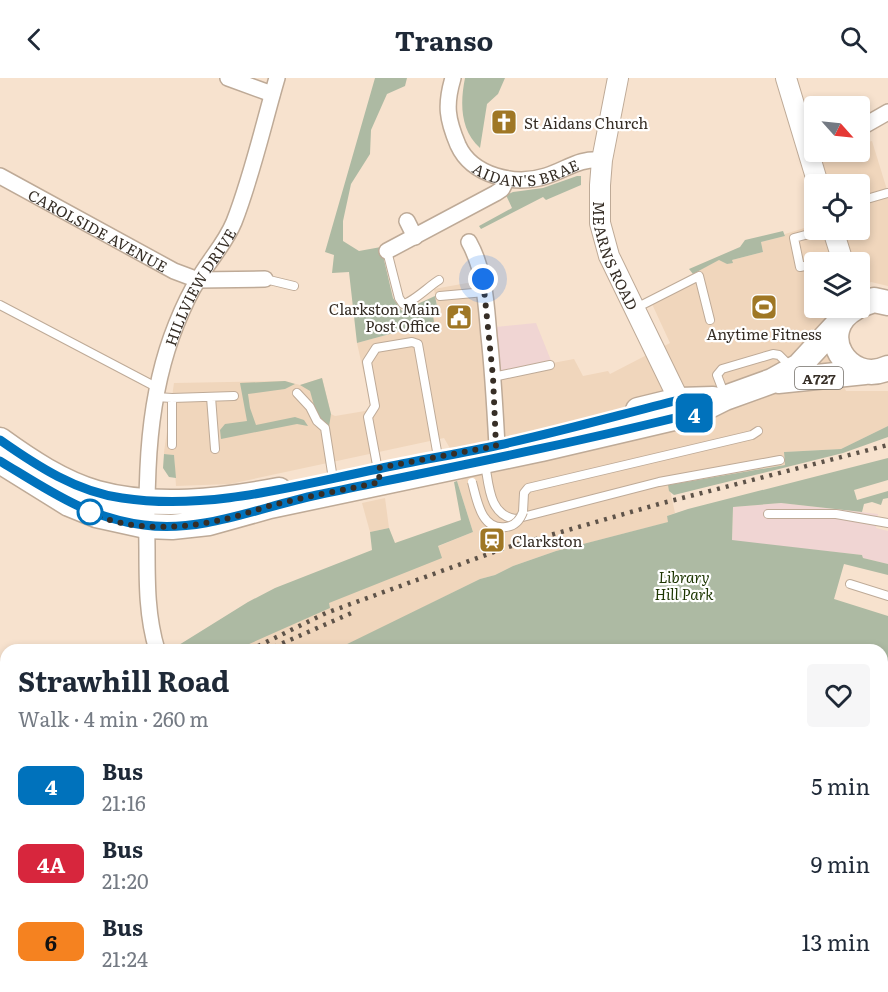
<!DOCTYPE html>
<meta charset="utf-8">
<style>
:root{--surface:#fff;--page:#f6f6f7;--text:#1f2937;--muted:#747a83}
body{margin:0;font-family:Literata,serif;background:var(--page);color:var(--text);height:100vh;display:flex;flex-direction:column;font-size:22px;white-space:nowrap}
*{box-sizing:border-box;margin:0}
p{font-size:20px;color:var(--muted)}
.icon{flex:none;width:33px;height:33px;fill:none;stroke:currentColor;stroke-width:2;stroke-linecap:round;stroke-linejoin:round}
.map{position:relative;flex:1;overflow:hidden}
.side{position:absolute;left:0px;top:566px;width:888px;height:350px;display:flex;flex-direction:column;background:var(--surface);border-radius:18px 18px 0 0;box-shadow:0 3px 9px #0003}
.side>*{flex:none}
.badge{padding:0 12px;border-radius:9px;font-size:21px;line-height:39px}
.needle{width:39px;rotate:117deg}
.fabs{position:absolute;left:804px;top:18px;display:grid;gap:12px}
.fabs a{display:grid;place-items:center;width:66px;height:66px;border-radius:6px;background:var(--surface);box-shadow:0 3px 9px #0003;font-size:30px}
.you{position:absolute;width:30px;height:30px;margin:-15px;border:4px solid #fff;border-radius:50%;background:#1a73e8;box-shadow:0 0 0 9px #1a73e833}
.map>.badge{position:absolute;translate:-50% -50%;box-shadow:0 0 0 3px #fff}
.round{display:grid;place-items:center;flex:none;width:63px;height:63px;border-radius:6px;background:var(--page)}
.head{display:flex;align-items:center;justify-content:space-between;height:102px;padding:0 18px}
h1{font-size:28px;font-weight:700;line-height:45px}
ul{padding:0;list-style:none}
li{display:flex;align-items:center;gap:18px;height:78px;padding:0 18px}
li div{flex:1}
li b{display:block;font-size:22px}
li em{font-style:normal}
li .badge{min-width:66px;font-weight:700;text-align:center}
header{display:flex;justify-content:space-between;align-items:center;height:78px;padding:0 18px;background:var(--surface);font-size:27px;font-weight:700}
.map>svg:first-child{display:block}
</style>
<header><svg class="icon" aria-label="back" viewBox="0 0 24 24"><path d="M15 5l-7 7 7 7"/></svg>Transo<svg class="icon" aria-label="search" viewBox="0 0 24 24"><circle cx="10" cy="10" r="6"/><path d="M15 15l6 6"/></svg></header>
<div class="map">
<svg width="888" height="914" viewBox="0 0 888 914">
<rect width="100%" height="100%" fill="#f7e2ce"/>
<path fill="#f0d6bc" d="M872,63L888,115V208L871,204L860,211V184H814V230H839L819,256L846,313H888V348L841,371L784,374L785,387L669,407L675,435L667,438L669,444L556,473L513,488L495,497L480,501L337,572L189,571L473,454L457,403L462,402L455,379L444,360L230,406L176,408L174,377L164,376V374L174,305L285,303L300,307L322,300L331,336L335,338L365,333L371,328L357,265L419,248V246L432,229L437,227L434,211L478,203L486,271L531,289L574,281L583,298L608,293L610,296L670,265L652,226V218L720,181L727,186L732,182L763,174L761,164L785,158V156L814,147V152H860V106H818L810,80L832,74H860V66Z
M385,420L389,450L370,454L362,425Z"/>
<path fill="#f0d5d3" d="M536,245L552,285L497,295L496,249Z
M781,425L878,436L876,450L888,453V486L863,480L862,477L732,463L733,429Z"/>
<path fill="#adbaa3" d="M375,0H407L405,8L387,16L371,52L370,76L351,106L343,143V163L359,173L381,169L393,220L402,233L435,218L437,228L432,229L434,244L419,246V248L357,265L349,194L332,195L334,177L325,174Z
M465,0H505L498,16L487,26L480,70C460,52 460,25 465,0Z
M577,98H581V107L546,122L543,119L481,151L479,148L512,130L506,117L513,114L543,110Z
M783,153L785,158L761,164L763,174L732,182L733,185L727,186L719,182L693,196L689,191L740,169L745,162Z
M322,300L331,336L329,349L317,338L310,313L300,307Z
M285,303L295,306L285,311L248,316L250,330L256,347L295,339L304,342L308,348L297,346L221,361L220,352L225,346L247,343L240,305Z
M888,348V359L843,375L674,417L669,413L668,407L674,406L785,387L784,374L841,371Z
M164,376L174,377L176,400L169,399L163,390Z
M888,380V402L854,412L857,422L888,413V420L883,421L881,427L872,424L864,426L862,434L781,425L733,429L732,462L862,477L863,480L888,486V497L844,486L834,521L888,538V685L882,683V572L337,571L480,501L495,497L513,488L556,473L668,444L667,438L688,431Z
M457,403L473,454L438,468L442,480L329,525L330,530L238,571H174V570L248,524L275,510L372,472L370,454L389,450L395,465L461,442L454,404Z
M0,653L6,655V699L0,702Z
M6,723V752L0,756V727Z"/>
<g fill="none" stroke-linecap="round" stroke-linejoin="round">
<defs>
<path id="service" d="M860,123L887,115
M387,173L399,220L403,226C412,225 429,208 439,202
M821,184L839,180
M814,186L800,189L794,160L824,152
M265,201L294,208
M440,218L485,214
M0,227L158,310
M636,230L699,198L710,242
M493,299L550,287
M297,315L310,329L317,343L325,350L333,401
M725,318L717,297L722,291L773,276L779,277L790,288
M156,319L172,320L234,318
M211,319L215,371
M172,320V367
M485,386C489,407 489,437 515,441L659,404L780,382
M380,403L368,339L375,328L367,284L376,270L412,264L418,266L438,379
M523,434L524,415L528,410L752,357L758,353
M768,436H836L888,445
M850,506L888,518"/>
<g id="minor">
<path d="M228,0L272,16"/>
<path id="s1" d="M453,0C445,27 447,41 458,67C472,98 515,108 546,98C568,91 578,80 602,82"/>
<path d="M860,50L888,34"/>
<path id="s2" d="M0,98L174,193L198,202L265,201"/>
<path d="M407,143L415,159"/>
<path d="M469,164C485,193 486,225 489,258C493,294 495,331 497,368"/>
<path d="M387,173L496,115L502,111L507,101"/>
<path id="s3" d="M157,572C147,539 147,506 147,472C146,397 147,319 176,247C182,232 189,216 198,202C209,182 225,166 234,144C252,98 263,48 277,0"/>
<path d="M882,695L888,697"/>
<path d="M0,785L6,779"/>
<path d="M199,909L205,914"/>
<path d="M523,909L527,914"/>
<path d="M869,909L881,914"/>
</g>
<g id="tertiary">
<path id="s4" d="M618,0L602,82L600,107V145L609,178L679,322L688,332"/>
<path d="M786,0L818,106"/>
<path d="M833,152L843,184"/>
</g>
<path id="primary" d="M860,227L874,222L888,225
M855,230C814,253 847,309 888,290
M778,303L865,294
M638,332L679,322L713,321
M0,362C29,383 62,405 97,415C155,431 221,423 279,412
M0,383L69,426L96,437L146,448L172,449L209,445L270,428L541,371L695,335L725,320L772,303L799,288L836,248"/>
</defs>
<use href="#service" stroke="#beaa97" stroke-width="10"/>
<use href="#minor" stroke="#beaa97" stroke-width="18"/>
<use href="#tertiary" stroke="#beaa97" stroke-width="22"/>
<use href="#primary" stroke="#beaa97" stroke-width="27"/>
<use href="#service" stroke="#fff" stroke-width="8"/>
<use href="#minor" stroke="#fff" stroke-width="15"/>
<use href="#tertiary" stroke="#fff" stroke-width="20"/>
<use href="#primary" stroke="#fff" stroke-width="24"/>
<path stroke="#5e5349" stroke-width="4.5" stroke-dasharray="3 6" stroke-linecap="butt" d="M274,569L356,533
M250,572L326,535L505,470L659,426L888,367
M0,711L6,707
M0,722L6,718"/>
<defs>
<path id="service-bridge" d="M472,404C477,422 481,453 506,449C515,448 520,442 523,434"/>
</defs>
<use href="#service-bridge" stroke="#beaa97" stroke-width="10" stroke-linecap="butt"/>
<use href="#service-bridge" stroke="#fff" stroke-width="8"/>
</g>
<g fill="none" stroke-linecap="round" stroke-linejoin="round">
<defs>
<path id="line" d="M0,362C37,388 77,414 122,420C208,433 294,408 378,391C418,382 459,376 499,367C559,354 619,337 679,322L687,331L695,335C570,366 443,391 317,417C260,429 203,455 144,447C87,440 48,412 0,383"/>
</defs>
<use href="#line" stroke="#fff" stroke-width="14"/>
<use href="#line" stroke="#0072bc" stroke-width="9"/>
<path stroke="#362e26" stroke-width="6" stroke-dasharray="0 10.8" d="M90,434C128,454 184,451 225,441C241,438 257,431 273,427C308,418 345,412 380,404L378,390L496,368L493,299L483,201"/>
</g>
<defs>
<symbol id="church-square" viewBox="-11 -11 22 22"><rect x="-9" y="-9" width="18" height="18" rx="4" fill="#9f7725" stroke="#fff"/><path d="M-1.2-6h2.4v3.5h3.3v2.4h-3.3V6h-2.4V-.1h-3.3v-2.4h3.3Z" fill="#fff"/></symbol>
<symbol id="stadium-square" viewBox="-11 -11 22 22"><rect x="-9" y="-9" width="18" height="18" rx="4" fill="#9f7725" stroke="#fff"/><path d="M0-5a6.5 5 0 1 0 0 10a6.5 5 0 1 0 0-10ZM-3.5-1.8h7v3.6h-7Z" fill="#fff"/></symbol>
<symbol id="civic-square" viewBox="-11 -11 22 22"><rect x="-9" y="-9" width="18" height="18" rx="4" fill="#9f7725" stroke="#fff"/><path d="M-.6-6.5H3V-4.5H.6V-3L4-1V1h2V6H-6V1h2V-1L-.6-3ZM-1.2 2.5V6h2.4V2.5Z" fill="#fff"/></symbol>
<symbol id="station-square" viewBox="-11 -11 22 22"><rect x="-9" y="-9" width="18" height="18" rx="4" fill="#9f7725" stroke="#fff"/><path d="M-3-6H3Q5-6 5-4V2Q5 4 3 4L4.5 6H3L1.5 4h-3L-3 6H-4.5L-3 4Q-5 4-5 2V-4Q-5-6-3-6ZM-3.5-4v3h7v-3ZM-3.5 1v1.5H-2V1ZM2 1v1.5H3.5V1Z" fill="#fff"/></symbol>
</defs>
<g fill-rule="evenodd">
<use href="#church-square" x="489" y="29" width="30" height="30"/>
<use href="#stadium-square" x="749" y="214" width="30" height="30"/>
<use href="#civic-square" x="444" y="224" width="30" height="30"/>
<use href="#station-square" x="477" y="447" width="30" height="30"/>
</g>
<circle fill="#fff" stroke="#0072bc" stroke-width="3" cx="90" cy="434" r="12"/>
<g text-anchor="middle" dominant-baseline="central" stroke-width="4.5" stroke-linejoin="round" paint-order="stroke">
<rect fill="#fff" stroke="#726d67" stroke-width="1.5" x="795" y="289" width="48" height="22" rx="4.5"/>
<g font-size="14" font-weight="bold" fill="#362e26">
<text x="819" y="300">A727</text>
</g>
<g font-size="15" fill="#362e26" stroke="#fff" text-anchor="start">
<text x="524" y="44">St Aidans Church</text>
<text x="440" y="230" text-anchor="end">Clarkston Main<tspan x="440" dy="17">Post Office</tspan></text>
<text x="764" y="255" text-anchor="middle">Anytime Fitness</text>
<text x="512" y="462">Clarkston</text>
</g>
<g font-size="15" fill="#362e26" stroke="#fff">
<text stroke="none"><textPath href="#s1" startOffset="150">AIDAN'S BRAE</textPath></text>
<text stroke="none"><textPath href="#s2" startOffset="112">CAROLSIDE AVENUE</textPath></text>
<text stroke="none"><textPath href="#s4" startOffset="182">MEARNS ROAD</textPath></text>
<text stroke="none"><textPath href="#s3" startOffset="374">HILLVIEW DRIVE</textPath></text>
</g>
<g font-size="15" font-style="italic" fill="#1c3500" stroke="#fff">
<text x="684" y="498">Library<tspan x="684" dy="17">Hill Park</tspan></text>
</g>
</g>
</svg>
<div class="fabs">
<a><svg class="needle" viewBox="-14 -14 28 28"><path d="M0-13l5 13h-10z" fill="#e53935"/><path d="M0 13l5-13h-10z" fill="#747a83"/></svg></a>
<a><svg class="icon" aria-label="locate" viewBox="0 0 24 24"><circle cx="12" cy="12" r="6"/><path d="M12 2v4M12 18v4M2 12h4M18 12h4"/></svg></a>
<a><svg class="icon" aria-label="layers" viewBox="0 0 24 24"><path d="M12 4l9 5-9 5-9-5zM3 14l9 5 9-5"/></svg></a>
</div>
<div class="you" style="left:483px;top:201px"></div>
<b class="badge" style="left:694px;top:335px;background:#0072bc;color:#fff">4</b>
<section class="side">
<div class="head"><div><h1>Strawhill Road</h1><p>Walk · 4 min · 260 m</p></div><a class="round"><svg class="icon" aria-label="heart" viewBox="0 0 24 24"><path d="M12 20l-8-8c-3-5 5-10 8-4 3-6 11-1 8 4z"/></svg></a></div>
<ul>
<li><span class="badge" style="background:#0072bc;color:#fff">4</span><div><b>Bus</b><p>21:16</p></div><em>5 min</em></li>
<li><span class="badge" style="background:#d7263d;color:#fff">4A</span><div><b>Bus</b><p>21:20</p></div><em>9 min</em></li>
<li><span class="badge" style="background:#f58220;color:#111">6</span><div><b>Bus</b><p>21:24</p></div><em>13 min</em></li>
</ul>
</section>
</div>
